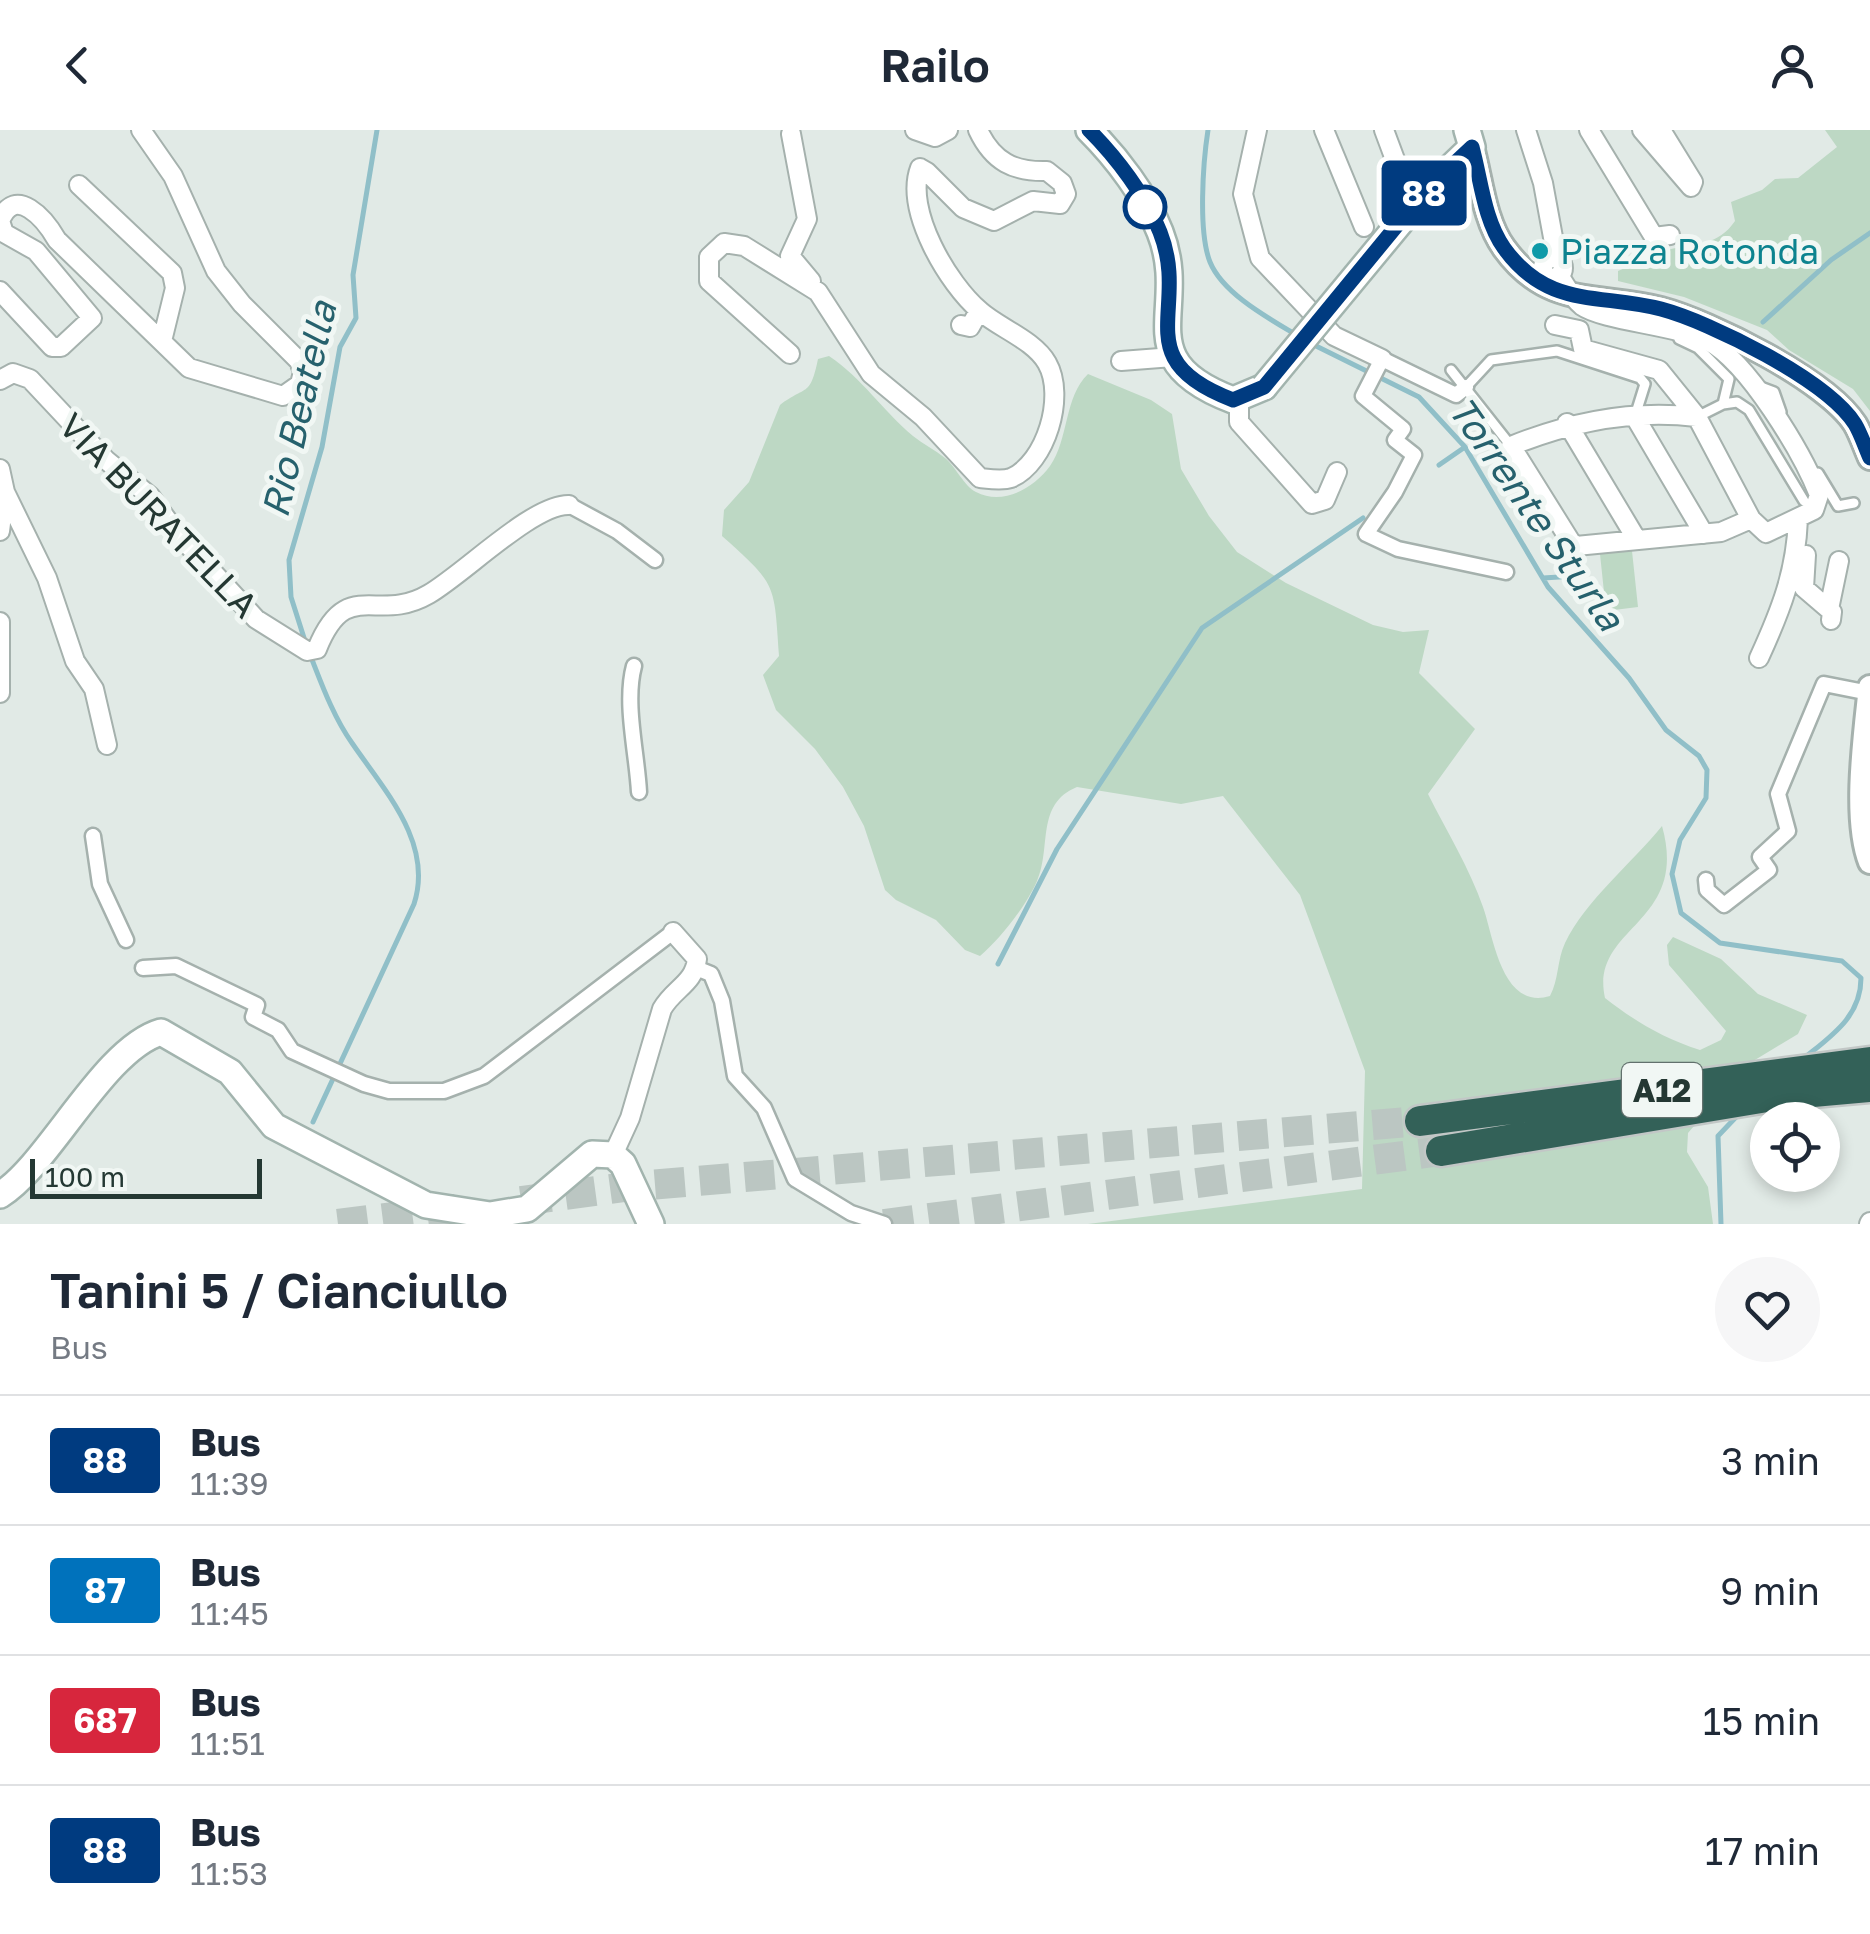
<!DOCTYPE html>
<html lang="it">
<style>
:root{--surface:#fff;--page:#f6f6f7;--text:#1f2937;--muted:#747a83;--line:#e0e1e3}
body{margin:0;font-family:"Golos Text",sans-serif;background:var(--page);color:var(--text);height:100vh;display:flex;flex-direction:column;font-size:38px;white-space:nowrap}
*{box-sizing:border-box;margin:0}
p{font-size:32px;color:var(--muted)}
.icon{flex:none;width:55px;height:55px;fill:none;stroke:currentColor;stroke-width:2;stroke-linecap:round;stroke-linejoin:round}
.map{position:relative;height:1094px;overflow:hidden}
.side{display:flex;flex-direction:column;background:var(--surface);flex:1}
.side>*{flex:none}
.badge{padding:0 20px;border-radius:8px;font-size:35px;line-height:65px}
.tools{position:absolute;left:1750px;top:972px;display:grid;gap:20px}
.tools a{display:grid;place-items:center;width:90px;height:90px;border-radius:50%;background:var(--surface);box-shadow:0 5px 15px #0003;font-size:50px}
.scale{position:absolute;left:30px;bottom:25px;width:232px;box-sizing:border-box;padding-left:10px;border:5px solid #243833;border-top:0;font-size:28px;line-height:35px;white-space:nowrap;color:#243833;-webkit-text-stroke:8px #f1f7f4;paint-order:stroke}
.map>.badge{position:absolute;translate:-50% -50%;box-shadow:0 0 0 5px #fff}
.round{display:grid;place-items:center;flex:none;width:105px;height:105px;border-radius:52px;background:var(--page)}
.head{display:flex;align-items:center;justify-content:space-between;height:170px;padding:0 50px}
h1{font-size:48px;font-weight:600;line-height:75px}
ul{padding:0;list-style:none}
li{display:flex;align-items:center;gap:30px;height:130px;padding:0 50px;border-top:2px solid var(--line)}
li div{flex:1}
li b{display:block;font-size:38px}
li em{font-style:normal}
li .badge{min-width:110px;font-weight:700;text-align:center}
header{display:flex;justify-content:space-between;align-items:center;height:130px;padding:0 50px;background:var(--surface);font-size:45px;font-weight:600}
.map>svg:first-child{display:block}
</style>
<header><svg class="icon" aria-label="back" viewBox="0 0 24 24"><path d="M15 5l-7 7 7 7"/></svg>Railo<svg class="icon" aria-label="person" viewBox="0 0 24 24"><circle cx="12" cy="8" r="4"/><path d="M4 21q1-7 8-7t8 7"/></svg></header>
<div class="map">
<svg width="1870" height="1094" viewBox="0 0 1870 1094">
<rect width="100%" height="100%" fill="#e1eae6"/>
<path fill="#bdd8c4" d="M1825,0H1870V281L1853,259L1789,220L1767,200L1684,167L1618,151V141C1635,134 1653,124 1671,119C1697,113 1718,116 1735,91L1731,72L1762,60L1775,49L1798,48L1837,17Z
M829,226C862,248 883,281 913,306C923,314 935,320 945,328C956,337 964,356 976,362C1003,376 1034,358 1050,336C1069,309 1064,267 1088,244L1151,270L1172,284L1181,339L1209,386L1237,422L1286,453L1373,495L1403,502L1429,500L1419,543L1475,599L1428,664C1446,700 1470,739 1483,777C1493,804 1501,881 1550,866C1559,849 1557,830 1565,813C1585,771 1632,733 1662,696C1690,795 1589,796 1605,868C1636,892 1663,908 1700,920L1721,910L1726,901L1669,835L1667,815L1673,807L1721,829L1758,864L1807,885L1798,904L1745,936L1688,1003L1687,1022L1708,1057L1713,1094H1088L1362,1059L1365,941L1300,765L1223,666L1181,674L1077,657C1035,674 1052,718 1037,751C1026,776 1001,808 980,826L965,820L936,790L896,770L885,760L864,696L843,657L815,619L776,580L763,545L779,526C774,453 777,455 722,406L724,380L749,352L780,275C806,255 810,268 818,229Z
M1632,421L1638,477L1606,481L1600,424Z"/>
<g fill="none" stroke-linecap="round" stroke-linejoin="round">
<path stroke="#90bfc8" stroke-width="5" d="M1208,0C1203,32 1198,102 1210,132C1223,164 1270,189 1298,206
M1763,192L1831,130L1870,103
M1312,214L1419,267L1465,317L1548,457L1629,548L1666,600L1699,626L1707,640L1706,668L1680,710L1672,744L1681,783L1720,813L1842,831L1861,848C1861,887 1831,906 1803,929
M1439,335L1465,317
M1543,448L1575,446
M305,511L291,467L289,430L322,317L340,217L356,188L353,145L377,0
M311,527C322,555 334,588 352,613C384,660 434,713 414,774L313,992
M998,834L1057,719L1202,498L1363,388
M1721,1094L1718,1006L1738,985"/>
<path stroke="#bbc6c2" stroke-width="30" stroke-dasharray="30 15" stroke-linecap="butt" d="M521,1071L625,1057L1420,991
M338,1094L456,1079
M884,1094L1441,1021"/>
<defs>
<path id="service" d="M1679,209L1698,218L1729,249L1723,274L1697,287
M1451,240L1511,316
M1758,256L1774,262L1781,282
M1466,257L1491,230L1557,221L1640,248L1645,254L1635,286
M1723,274L1737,272L1749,280L1804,371
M1818,343L1838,376L1854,373"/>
<path id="pedestrian" d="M1466,257L1456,265L1382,229L1363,266L1403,299L1395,310L1414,325L1395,362L1366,404L1398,419L1506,442
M569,375L617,401L655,430
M634,536C624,573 637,623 639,662
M93,706L100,754L126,810
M1706,750L1707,760L1724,775L1769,740L1760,727L1788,701L1778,664L1824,554L1869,563
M143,838L176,836L257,875L253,887L278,900L292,921L364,954L389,961H444L484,946L673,802
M696,838L711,844L722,871L735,946L764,978L795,1049L851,1083L884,1094"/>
<path id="minor" d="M915,0L935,7L948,0
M1257,0L1243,64L1260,128L1334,206L1382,229
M1324,0L1364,97
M1384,0L1406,59
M1526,0L1543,53L1557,129
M1589,0L1654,107L1670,105
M1642,0L1691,57L1693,52L1661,0
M791,4L807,89L790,126L811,151
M79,55L172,143L175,158L162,211
M1543 138a10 10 0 1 1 20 0a10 10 0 1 1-20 0Z
M1559,145C1566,156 1572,168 1582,176C1604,191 1675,195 1708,211C1748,232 1802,322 1819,365L1814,380L1766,403L1751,389L1697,287C1632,279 1570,292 1511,316L1571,412L1576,416L1721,402L1751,389
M0,161L52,217H61L92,188L36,121L4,103L0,91C15,54 45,89 57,110L189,238L283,266L300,254L303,242L299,231L242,174L216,141L173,46L141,0
M961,195L970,197L979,181
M1555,195L1579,200L1583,219L1659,240L1697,287
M790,224L709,151V127L724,113L744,116L818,162L871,244L923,287L980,348C990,349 1002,351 1011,348C1046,333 1066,266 1047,233C1034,210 999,198 980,181C948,154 904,80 920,38L927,42L963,78L994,91L1033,71L1060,74L1066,64L1062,53L1047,41C1014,42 993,32 978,0
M1121,231L1173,227
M0,250L13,243L30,249L106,330L150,366L176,402L256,489L307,521L317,519C347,445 376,495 429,464C465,443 533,374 569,375
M1239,269V292L1312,374L1325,370L1337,342
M1635,287L1704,404
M1567,293L1637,410
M0,339L5,362L0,401
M5,362L47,448L75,531L94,559L107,615
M1806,425L1804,458L1832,482L1831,490
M1829,479L1839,431
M0,492V563
M1759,528C1781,480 1796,442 1798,389
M613,1025L630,988L662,879C674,858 694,854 697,829L673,802
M1869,1094L1870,1092"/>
<path id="tertiary" d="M1472,17C1481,50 1484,90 1504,118C1548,179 1598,163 1661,179C1710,192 1827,250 1855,294C1861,304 1865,317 1870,328
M1870,557C1865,604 1853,689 1870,732"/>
<path id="secondary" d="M1089,0C1116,27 1146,66 1160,102C1191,180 1125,229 1233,270L1264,257
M1427,60L1472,17L1467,0
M0,1065C49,1035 103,919 161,902L230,942L274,996L426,1075L490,1085L527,1079L592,1024L613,1025L623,1034L651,1094"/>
<path id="motorway" d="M1420,991L1870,932
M1441,1021L1779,965L1870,957"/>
</defs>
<use href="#service" stroke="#a5b1ad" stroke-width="14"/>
<use href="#pedestrian" stroke="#a5b1ad" stroke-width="19"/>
<use href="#minor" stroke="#a5b1ad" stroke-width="22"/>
<use href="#tertiary" stroke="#a5b1ad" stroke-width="28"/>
<use href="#secondary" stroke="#a2b4ae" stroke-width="30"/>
<use href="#motorway" stroke="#c2c7c6" stroke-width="35"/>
<use href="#service" stroke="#fff" stroke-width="9"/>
<use href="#pedestrian" stroke="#fff" stroke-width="14"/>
<use href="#minor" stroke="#fff" stroke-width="18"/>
<use href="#tertiary" stroke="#fff" stroke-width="22"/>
<use href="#secondary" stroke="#fff" stroke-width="25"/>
<use href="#motorway" stroke="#336158" stroke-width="30"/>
<defs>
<path id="secondary-bridge" d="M1264,257L1427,60"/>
</defs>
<use href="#secondary-bridge" stroke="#a2b4ae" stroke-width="30" stroke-linecap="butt"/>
<use href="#secondary-bridge" stroke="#fff" stroke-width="25"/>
</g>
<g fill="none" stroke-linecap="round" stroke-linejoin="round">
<defs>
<path id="line" d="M1089,0C1116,27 1146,66 1160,102C1191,180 1125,229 1233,270L1264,257L1426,60L1472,17C1481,50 1484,90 1504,118C1548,179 1599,163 1661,179C1710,192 1827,250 1855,294C1861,304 1865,317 1870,328"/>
</defs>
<use href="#line" stroke="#fff" stroke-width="22"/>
<use href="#line" stroke="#003b80" stroke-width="15"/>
</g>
<circle fill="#fff" stroke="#003b80" stroke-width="5" cx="1145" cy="77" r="20"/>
<circle fill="#0f9aa8" stroke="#f1f7f4" stroke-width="4" cx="1540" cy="121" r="10"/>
<g text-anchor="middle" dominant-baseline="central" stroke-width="10" stroke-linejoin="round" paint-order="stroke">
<rect fill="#f1f7f4" stroke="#62716d" stroke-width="2.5" x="1622" y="933" width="80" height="54" rx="8"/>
<g font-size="32" font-weight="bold" fill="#243833">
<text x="1662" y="960">A12</text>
</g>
<g font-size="35" fill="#0d838f" stroke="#f1f7f4" text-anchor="start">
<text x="1560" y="121">Piazza Rotonda</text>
</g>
<g font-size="35" fill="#243833" stroke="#f1f7f4">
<text transform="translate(159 385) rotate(46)">VIA BURATELLA</text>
</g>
<g font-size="38" font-style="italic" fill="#26616d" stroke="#f1f7f4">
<text transform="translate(298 279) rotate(-77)">Rio Beatella</text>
<text transform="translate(1537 383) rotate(55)">Torrente Sturla</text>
</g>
</g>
</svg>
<div class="tools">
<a><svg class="icon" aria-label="locate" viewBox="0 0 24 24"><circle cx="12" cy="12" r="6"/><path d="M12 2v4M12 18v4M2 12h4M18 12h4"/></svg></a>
</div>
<div class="scale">100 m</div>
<b class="badge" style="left:1424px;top:63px;background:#003b80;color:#fff">88</b>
</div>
<section class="side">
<div class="head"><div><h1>Tanini 5 / Cianciullo</h1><p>Bus</p></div><a class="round"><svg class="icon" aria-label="heart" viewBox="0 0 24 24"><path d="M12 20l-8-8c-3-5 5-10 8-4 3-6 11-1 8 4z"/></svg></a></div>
<ul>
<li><span class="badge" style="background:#003b80;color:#fff">88</span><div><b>Bus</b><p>11:39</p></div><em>3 min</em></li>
<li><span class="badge" style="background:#0072bc;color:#fff">87</span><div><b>Bus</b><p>11:45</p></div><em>9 min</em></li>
<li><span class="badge" style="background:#d7263d;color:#fff">687</span><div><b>Bus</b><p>11:51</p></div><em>15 min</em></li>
<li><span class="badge" style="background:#003b80;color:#fff">88</span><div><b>Bus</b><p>11:53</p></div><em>17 min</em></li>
</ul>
</section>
